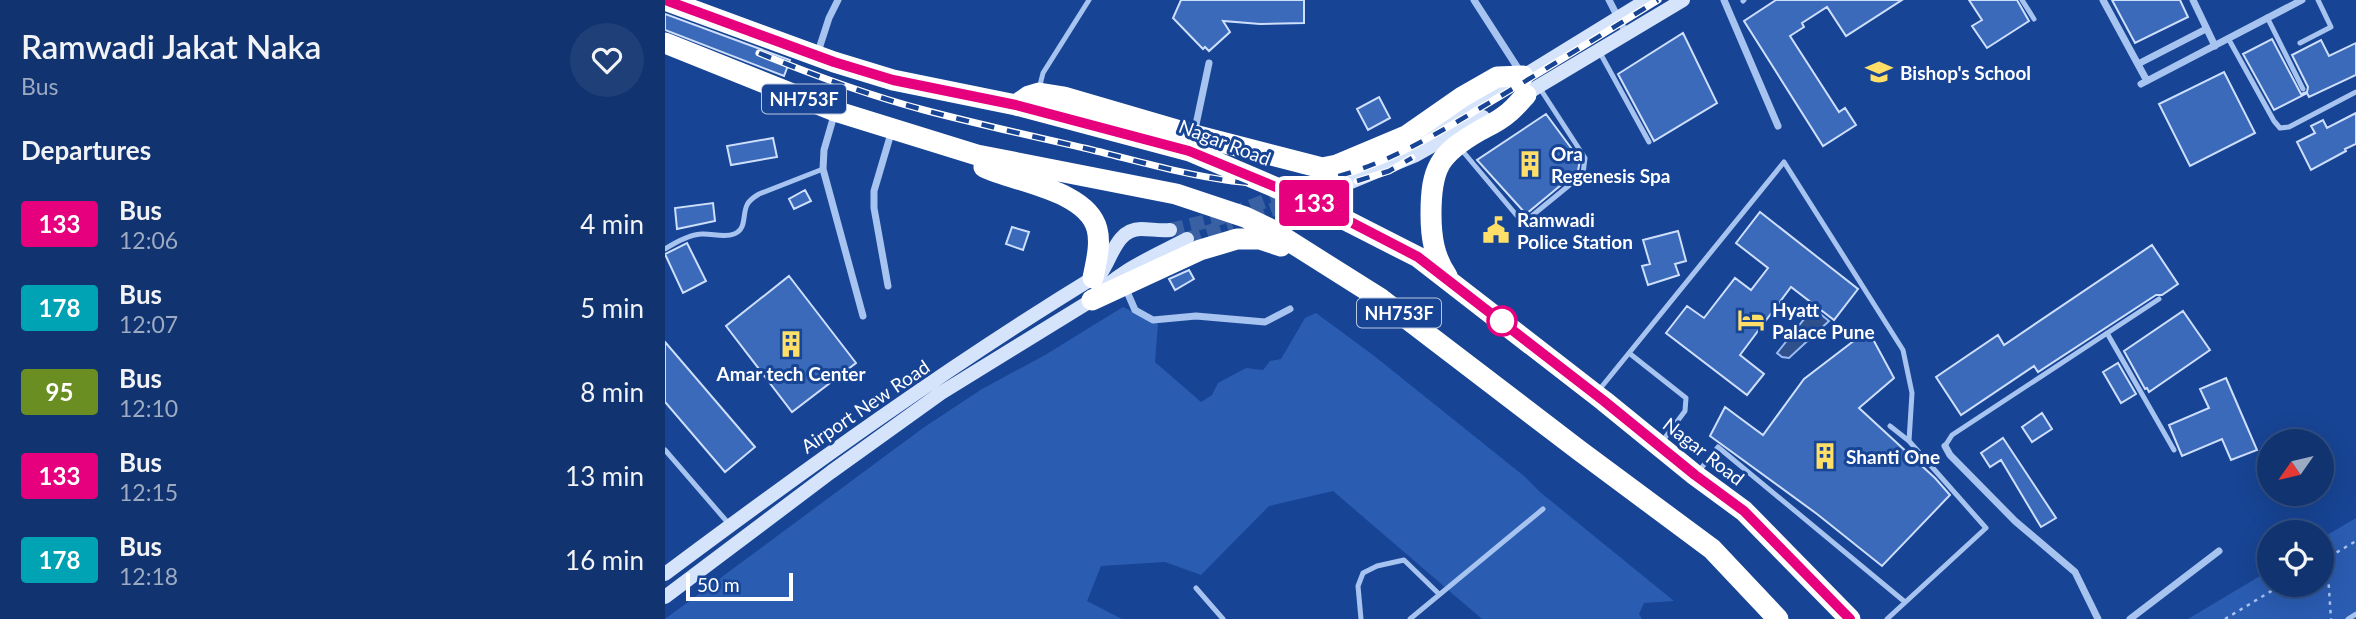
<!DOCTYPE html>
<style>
:root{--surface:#11336f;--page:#1e3f77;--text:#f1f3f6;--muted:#9caac3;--line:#304e82}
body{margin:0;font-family:Lato,sans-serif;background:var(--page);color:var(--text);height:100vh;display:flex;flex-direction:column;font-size:26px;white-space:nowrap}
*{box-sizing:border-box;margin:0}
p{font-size:23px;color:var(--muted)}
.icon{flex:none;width:38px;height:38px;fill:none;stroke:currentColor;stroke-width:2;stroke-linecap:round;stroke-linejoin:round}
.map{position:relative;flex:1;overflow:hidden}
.details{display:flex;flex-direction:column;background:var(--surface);width:665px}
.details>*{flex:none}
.badge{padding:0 14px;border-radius:5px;font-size:24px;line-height:46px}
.needle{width:46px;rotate:236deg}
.fabs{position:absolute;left:1592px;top:429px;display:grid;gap:14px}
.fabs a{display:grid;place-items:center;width:77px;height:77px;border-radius:50%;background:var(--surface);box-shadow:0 7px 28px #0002,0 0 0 2px var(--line);font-size:35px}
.scale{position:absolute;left:21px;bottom:18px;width:107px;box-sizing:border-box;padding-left:7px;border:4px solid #fff;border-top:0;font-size:19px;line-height:24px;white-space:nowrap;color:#fff;-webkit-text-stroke:5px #174494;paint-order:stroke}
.map>.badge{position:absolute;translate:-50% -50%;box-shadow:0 0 0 4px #fff}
h2{padding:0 21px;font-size:26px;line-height:63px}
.round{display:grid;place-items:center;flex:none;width:74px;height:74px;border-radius:37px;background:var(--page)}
.headline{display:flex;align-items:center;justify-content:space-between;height:119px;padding:0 21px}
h1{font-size:33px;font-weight:600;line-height:52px}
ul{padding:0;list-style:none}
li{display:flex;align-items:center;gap:21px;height:84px;padding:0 21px}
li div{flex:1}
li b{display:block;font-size:26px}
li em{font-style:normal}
li .badge{min-width:77px;font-weight:700;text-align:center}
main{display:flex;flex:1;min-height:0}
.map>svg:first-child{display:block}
</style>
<main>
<section class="details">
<div class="headline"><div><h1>Ramwadi Jakat Naka</h1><p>Bus</p></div><a class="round"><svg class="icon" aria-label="heart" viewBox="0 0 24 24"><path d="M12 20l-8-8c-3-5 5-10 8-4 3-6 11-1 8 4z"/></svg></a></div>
<h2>Departures</h2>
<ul>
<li><span class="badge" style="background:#e6007e;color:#fff">133</span><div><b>Bus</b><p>12:06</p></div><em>4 min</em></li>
<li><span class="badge" style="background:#00a3b4;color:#fff">178</span><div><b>Bus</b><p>12:07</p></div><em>5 min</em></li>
<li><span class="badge" style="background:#6b8e23;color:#fff">95</span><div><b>Bus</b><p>12:10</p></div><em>8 min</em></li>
<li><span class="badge" style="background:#e6007e;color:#fff">133</span><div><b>Bus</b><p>12:15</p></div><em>13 min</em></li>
<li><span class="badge" style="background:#00a3b4;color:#fff">178</span><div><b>Bus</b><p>12:18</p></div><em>16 min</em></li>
</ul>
</section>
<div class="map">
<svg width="1691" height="619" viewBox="0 0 1691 619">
<rect width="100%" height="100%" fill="#174494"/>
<path fill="#2a5cb2" d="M458,307L493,324L490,362L536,402L547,395L553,383L581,368L598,370L605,361L616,359L640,318L651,313L708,355L859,476L875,492L1009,601L979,603L974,614L977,619H817L668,491L604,506L536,575L500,562L436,566L422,601L457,619H0L258,428L317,389L380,355Z
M1691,518V619H1523L1605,570V584H1657V538Z"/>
<path fill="#30508c" stroke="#9abcf3" stroke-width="2" d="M1148,308L1164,321L1124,358L1117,357L1112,353Z"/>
<path fill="#3c6aba" stroke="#cedffc" stroke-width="2" d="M516,0H639V23L595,24L558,21L565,32L544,51L540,47L538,49L508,18Z
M1111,0H1237L1181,36L1162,7L1137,23L1139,27L1125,36L1174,112L1180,108L1191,125L1158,146L1079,21Z
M1304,0H1352L1364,21L1322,48L1307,26L1317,20Z
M1447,0H1515L1523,17L1470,43Z
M0,14L125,60L119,76L0,30Z
M1018,33L1052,103L989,141L953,74Z
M1607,39L1636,94L1642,92L1643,87L1627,55L1656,40L1664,56L1691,43V75L1644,97L1642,93L1609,110L1578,54Z
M1559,72L1590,133L1525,166L1494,104Z
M714,97L725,118L703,130L692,109Z
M1691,113V144L1680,149L1681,151L1646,170L1632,142L1650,133L1646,126L1658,120L1662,128Z
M881,114L915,160L913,171L861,214L812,160Z
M108,138L112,157L66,165L62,146Z
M140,190L146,201L129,209L124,199Z
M48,203L50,221L12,229L10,208Z
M1095,212L1193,289L1169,320L1126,287L1075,355L1099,374L1082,395L1001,333L1022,306L1039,318L1070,278L1086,290L1103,268L1071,243Z
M347,227L364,232L358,250L341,244Z
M1013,231L1021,261L1010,264L1014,275L983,285L977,266L985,264L978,240Z
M22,243L41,281L18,293L0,254Z
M1487,245L1513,284L1497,295H1491L1373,372L1369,366L1296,415L1271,377L1333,335L1339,345Z
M524,270L529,279L510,290L504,279Z
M124,276L191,363L127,412L61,326Z
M1518,311L1545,350L1484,392L1482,388L1480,389L1459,351Z
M1203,330L1229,378L1194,408L1270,478L1285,495L1217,566L1152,514L1045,436L1060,407L1098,435L1139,379Z
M0,342L90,447L60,472L0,402Z
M1453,363L1471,394L1456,403L1438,372Z
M1561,378L1592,450L1566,460L1557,439L1517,456L1504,425L1544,408L1535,389Z
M1377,413L1387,429L1367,442L1357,427Z
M1338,438L1391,518L1376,527L1336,460L1325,467L1316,453Z"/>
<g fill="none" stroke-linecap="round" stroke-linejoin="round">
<path stroke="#3a60a4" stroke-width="14" stroke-dasharray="14 7" stroke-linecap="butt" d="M586,217L681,184
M505,230L555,218L675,173
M522,239L567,224"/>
<path stroke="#a7c3f0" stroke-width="2.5" stroke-dasharray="3.5 5" stroke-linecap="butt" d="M1662,559L1666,619
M1657,561L1691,541
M1560,619L1618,584"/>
<path stroke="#a7c3f0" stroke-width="5" d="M1357,0L1369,19
M1078,1L1079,0
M1602,17L1638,89
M1563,38L1609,121L1615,128L1624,127L1691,92
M1635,43L1666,27L1653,0
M934,51L984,142
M374,89L378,73L424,0
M795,148L858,223L918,174L920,158L874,87
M0,249C11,242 23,235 36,234C46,233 59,238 69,234C82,229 77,215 82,205C84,200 89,197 94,194L158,169
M1442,333L1509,450
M964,353L1021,398L1020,411L996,443
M934,390L1119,162L1238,350L1247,393L1244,441L1321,528L1222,619
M1225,426L1244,441
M1280,446L1287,435L1494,299
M0,450L64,524
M1034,471L1053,447L1240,602
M531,588L558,619
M696,619L693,586L698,573L712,566L739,560L774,594
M745,619L878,509
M1683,619L1691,614"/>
<path stroke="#a7c3f0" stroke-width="7" d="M809,0L856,73
M944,0L961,33
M1059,0L1113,126
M1438,0L1482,81
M1528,0L1550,46
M153,52L164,18L173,0
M1473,64L1541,29
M1476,84L1637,0
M170,112L159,150L158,169L198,316
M529,134L544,63
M223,286L209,208V191L227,130
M460,287L470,310L488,320L531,316L600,322L625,309
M1280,446L1285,455L1350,521L1410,572L1433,619
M1465,619L1554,551"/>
<path stroke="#d5e3fb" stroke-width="14" d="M854,98L1018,0
M722,154L743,147L982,0
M681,184L751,155L818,117
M0,574C142,468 285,365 436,273C447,257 452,229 476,229C486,229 495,231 505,230
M0,597L166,472L276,393L427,300C452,271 488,257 522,239"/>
<path stroke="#fff" stroke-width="21" d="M0,0L169,62L228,80L351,105L525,151L647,203L753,257L939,401L1030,475L1079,511L1185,619
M0,43L170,111L312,155L511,194L580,217L605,229L716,299L915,451L1047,549L1113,619
M351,105L364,96L374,93L399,97L529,135L657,168L672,165L741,136L797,97L832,77L858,76
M319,167C350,182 422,190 432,229C436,244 431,263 428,278
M782,276C769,257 766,237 766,214C766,168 774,154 814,131C823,126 834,121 842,114C849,109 855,101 861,95
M427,300L535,250L572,239H595L616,246"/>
<defs>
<path id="rail" d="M94,53C148,75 203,95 259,110C312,124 366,136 419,148C500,167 591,199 674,176C724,162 768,136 812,110C873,74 933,37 993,0
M692,181L724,171L747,158"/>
</defs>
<use href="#rail" stroke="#fff" stroke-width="7"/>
<use href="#rail" stroke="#174494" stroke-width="4.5" stroke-dasharray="13" stroke-linecap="butt"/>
</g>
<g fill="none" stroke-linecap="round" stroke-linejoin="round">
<defs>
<path id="line" d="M0,0L169,62L228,80L351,105L524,151L647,202L753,257L939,401L1030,475L1079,511L1185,619"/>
</defs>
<use href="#line" stroke="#fff" stroke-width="16"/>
<use href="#line" stroke="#e6007e" stroke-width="10"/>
</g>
<defs>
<symbol id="school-bare" viewBox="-9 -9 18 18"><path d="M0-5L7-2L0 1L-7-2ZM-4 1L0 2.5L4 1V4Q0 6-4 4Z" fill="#ffdf67" stroke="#174494" stroke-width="2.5" paint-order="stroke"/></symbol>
<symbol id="building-bare" viewBox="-9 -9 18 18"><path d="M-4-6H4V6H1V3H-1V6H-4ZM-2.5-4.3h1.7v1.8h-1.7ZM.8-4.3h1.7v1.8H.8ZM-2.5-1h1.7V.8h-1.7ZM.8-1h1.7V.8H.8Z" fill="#ffdf67" stroke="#174494" stroke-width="2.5" paint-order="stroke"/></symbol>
<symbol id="civic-bare" viewBox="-9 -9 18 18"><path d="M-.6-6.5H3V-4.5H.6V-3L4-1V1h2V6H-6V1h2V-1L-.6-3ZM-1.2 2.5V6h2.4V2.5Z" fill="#ffdf67" stroke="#174494" stroke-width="2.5" paint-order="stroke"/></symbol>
<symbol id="hotel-bare" viewBox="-9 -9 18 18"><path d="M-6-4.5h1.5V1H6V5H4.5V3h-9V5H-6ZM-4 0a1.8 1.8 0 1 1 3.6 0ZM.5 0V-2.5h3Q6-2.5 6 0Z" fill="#ffdf67" stroke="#174494" stroke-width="2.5" paint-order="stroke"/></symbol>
</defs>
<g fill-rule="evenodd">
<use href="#school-bare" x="1195" y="53" width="38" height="38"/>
<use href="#building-bare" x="846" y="145" width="38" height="38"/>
<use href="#civic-bare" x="812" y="211" width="38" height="38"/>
<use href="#hotel-bare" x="1067" y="301" width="38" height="38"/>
<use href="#building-bare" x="107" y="325" width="38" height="38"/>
<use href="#building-bare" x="1141" y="437" width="38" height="38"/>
</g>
<circle fill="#fff" stroke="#e6007e" stroke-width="3.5" cx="837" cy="321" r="14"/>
<g text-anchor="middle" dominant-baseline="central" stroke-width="6" stroke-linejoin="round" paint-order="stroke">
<g fill="#174494" stroke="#b9c7df" stroke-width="2">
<rect x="97" y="84.5" width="84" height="29" rx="5"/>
<rect x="692" y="298.5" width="84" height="29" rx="5"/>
</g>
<g font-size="18" font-weight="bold" fill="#fff">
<text x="139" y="99">NH753F</text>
<text x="734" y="313">NH753F</text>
</g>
<g font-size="19" font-weight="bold" fill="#fff" stroke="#174494" text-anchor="start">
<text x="1235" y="72">Bishop's School</text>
<text x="886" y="153">Ora<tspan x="886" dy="22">Regenesis Spa</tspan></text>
<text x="852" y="219">Ramwadi<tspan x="852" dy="22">Police Station</tspan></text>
<text x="1107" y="309">Hyatt<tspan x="1107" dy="22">Palace Pune</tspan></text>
<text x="126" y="373" text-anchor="middle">Amar tech Center</text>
<text x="1181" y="456">Shanti One</text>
</g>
<g font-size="19" fill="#fff" stroke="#174494">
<text transform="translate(560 142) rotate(21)">Nagar Road</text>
<text transform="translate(200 406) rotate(-34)">Airport New Road</text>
<text transform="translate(1039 451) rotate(38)">Nagar Road</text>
</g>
</g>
</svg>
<div class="fabs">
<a><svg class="needle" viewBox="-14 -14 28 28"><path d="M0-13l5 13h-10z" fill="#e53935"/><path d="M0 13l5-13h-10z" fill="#9caac3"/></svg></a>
<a><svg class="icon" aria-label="locate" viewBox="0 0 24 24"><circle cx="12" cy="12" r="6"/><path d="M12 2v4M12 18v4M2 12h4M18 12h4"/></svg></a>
</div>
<div class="scale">50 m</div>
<b class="badge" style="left:649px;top:203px;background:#e6007e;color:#fff">133</b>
</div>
</main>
